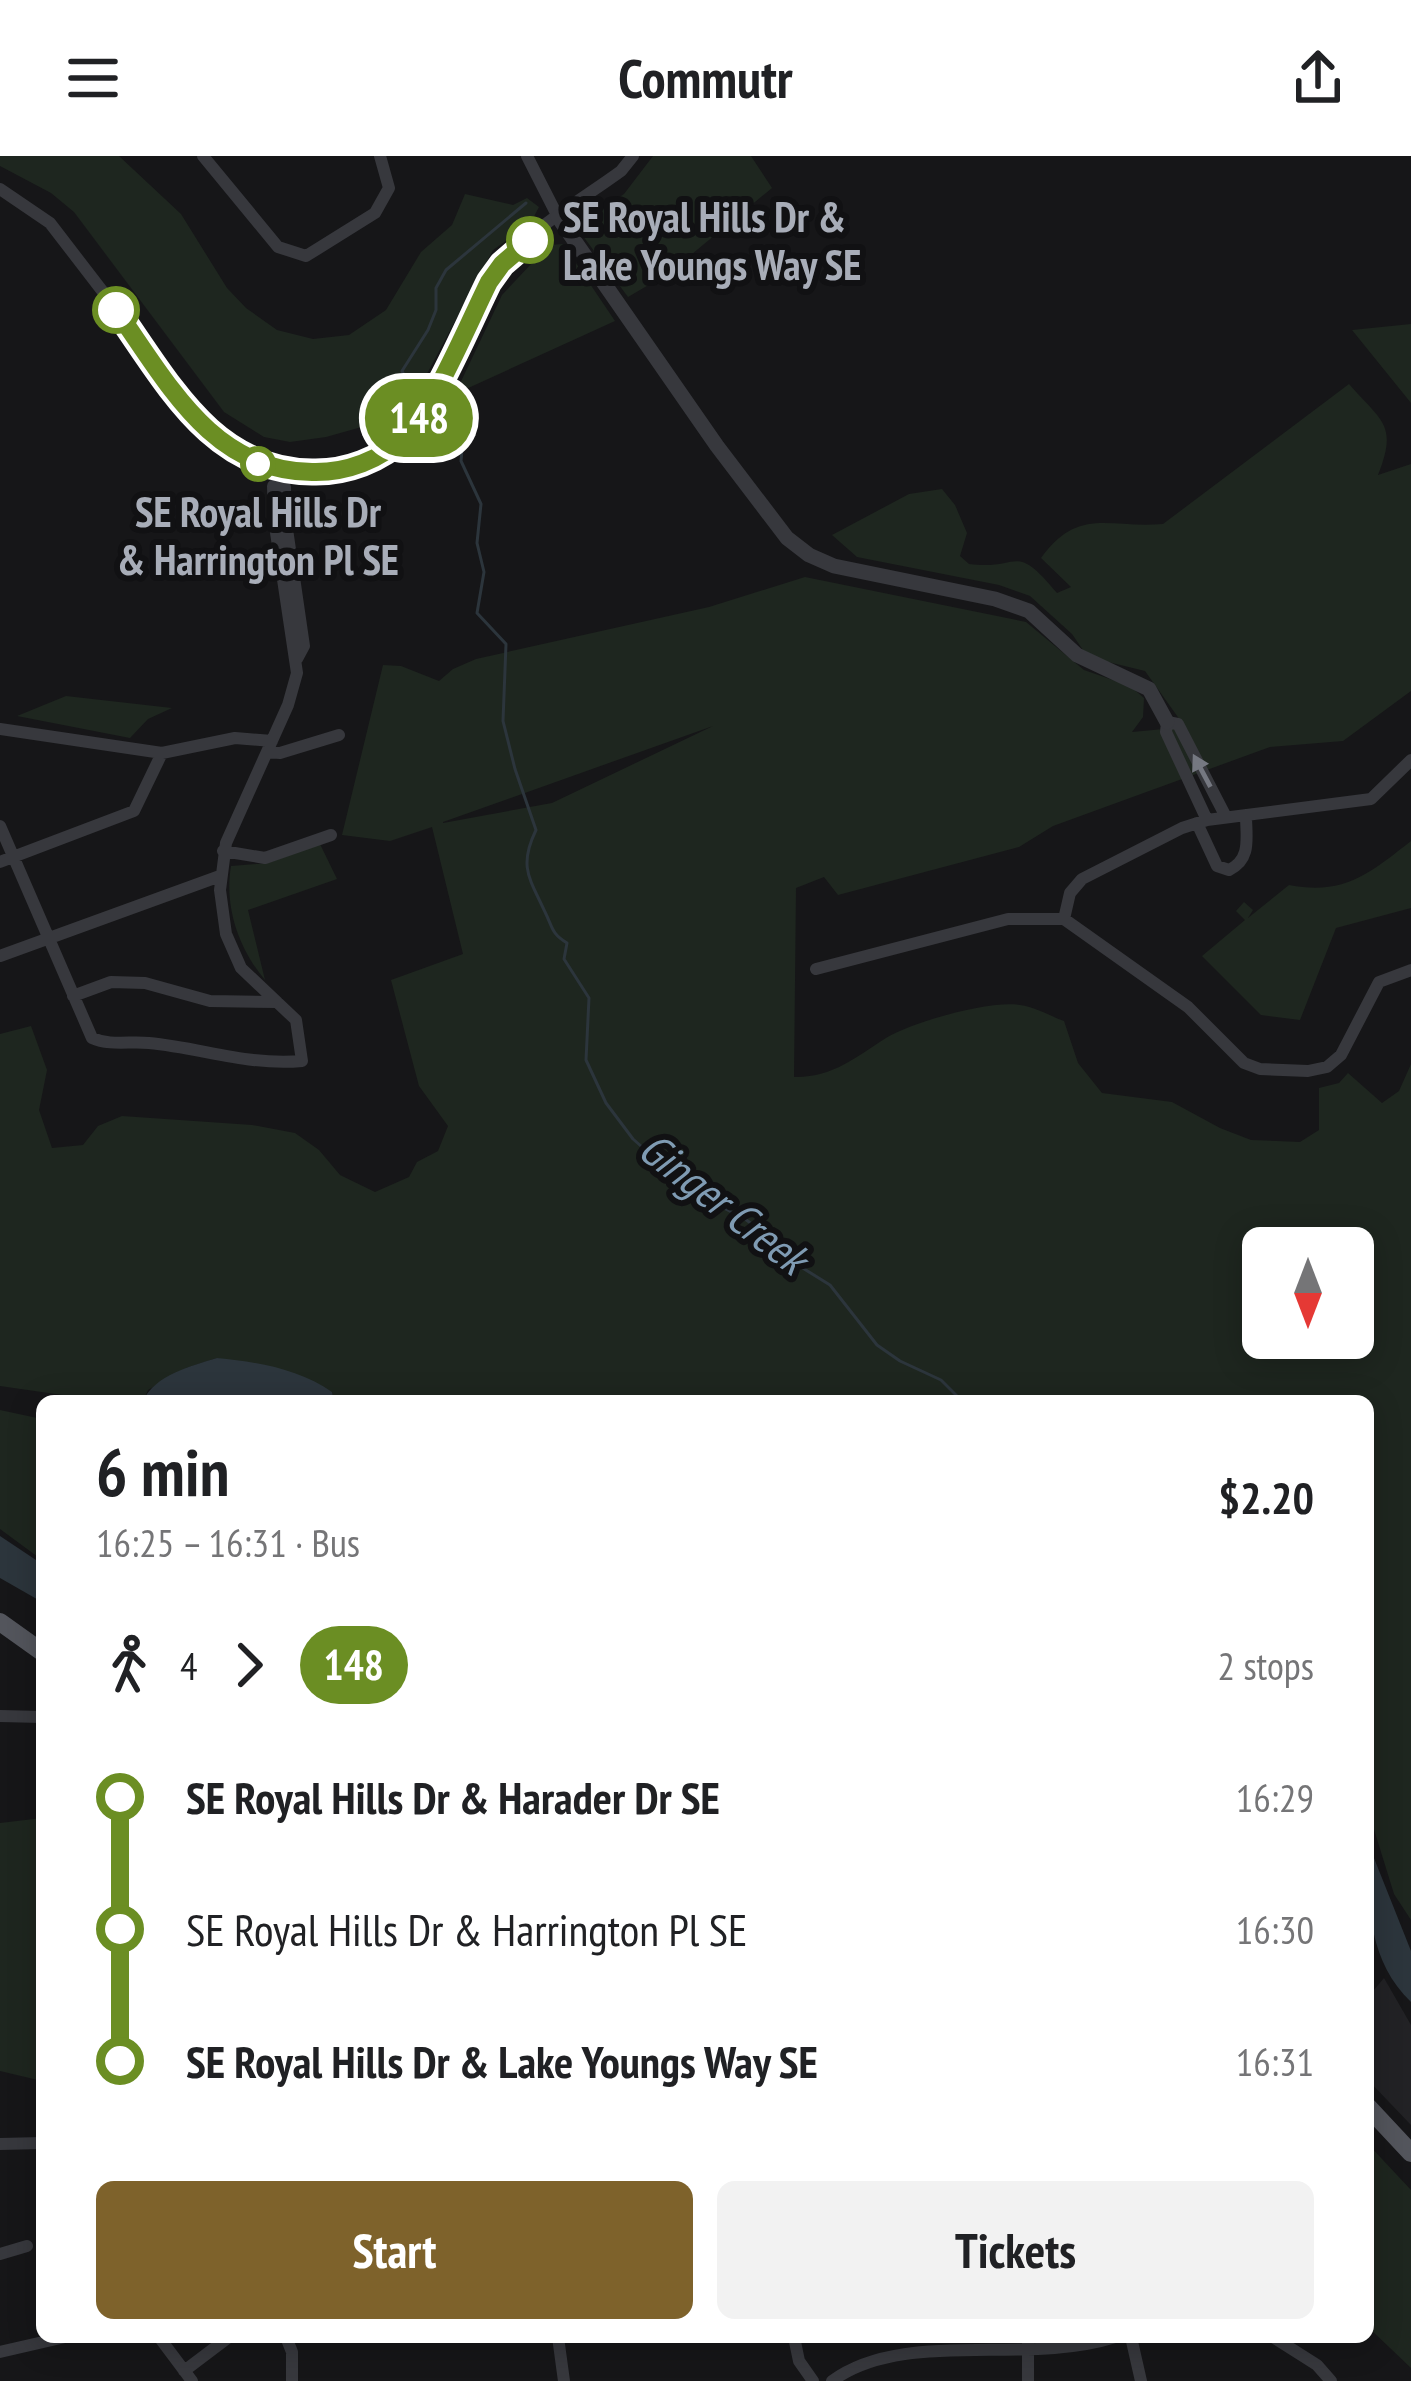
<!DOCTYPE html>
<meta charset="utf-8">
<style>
:root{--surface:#fff;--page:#f2f2f2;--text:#202124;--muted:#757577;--accent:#7e622b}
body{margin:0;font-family:"PT Sans Narrow",sans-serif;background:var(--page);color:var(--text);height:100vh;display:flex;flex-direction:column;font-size:45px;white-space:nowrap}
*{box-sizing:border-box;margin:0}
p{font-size:39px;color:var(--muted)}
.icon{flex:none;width:66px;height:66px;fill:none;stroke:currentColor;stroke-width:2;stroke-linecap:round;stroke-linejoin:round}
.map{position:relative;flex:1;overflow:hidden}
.side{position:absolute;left:36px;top:1239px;width:1338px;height:948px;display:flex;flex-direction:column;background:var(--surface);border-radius:18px;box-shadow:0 6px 30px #0003}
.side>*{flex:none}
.badge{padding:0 24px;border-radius:39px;font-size:42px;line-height:78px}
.needle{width:78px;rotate:180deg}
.tools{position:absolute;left:1242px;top:1071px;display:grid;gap:24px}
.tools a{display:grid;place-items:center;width:132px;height:132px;border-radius:18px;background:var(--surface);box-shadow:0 6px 30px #0003;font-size:60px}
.map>.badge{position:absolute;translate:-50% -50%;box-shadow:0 0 0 6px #fff}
.legs{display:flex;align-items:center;gap:18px;height:132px;padding:0 60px;font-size:39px}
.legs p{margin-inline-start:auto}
.summary{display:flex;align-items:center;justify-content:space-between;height:204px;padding:0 60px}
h1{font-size:66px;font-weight:700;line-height:90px}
.button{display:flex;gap:24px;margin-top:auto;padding:24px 60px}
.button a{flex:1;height:138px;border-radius:18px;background:var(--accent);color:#fff;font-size:48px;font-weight:700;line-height:138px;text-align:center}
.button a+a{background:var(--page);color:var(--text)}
ul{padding:0 60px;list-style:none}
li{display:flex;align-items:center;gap:42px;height:132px;font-size:45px}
li i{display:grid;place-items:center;width:18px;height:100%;margin:0 15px;background:currentColor}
li i::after{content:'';width:30px;height:30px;margin:-15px;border:9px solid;border-radius:50%;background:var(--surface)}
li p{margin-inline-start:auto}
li:first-child i{background:linear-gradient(#0000 50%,currentColor 0)}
li:last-child i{background:linear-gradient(currentColor 50%,#0000 0)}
header{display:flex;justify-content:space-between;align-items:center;height:156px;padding:0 60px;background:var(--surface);font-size:54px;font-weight:700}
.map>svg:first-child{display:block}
</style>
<header><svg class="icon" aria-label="menu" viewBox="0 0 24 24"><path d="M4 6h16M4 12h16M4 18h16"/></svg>Commutr<svg class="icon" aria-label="share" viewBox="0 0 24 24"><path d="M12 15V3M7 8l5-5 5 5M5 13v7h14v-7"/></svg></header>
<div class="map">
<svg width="1411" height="2225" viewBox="0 0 1411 2225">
<rect width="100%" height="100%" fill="#161618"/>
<path fill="#222225" d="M1384,1822L1411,1869V1969L1368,1924V1841Z"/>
<path fill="#1e261f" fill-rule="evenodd" d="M0,0H119L181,58L227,132L246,152L277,174L313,183L349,179L386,154L421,96L452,69L465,38L513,49L527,42L539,51L530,68L493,94L413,244L383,265L326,281L290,286L264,281L224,256L74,56L51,37L0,10Z
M653,0H751L772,32L669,117L628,141L580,76L585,64L624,38Z
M563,88L615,165L455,238L502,139L549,89Z
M1411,168V247L1352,174Z
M1349,228C1382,266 1398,268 1378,319L1411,308V535L1343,585L1270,591L1053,670L1019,691L838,739L824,721L796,732L794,921C832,922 856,901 886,882C912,866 990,844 1020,849C1035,851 1050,860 1064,865L1078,907L1102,937L1172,946L1220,972L1251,984L1300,986L1319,974V932L1339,927L1348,917L1382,947L1399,935L1411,908V1764L1394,1738L1368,1654V1245H334L332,1236L217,1202L186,1212L148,1234L143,1245H104L0,1230V878L31,870L47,914L39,954L52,992L83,989L98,970L122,960L252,969L295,977L319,994L340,1019L375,1036L409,1021L417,1006L438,995L448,970L419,930L391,824L463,798L432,671L390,685L342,679L383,509L401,510L439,525L453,513L476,503L709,451L805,421L1026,466L1084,514L1130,530L1144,542L1143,561L1132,576L1185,571L1145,515L1104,505L1083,494L1072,478L1030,440L999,429L857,401L832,379L909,338L942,333L955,349L967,377L960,400L969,408C1021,415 1013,384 1057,437L1071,431L1041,402C1079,350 1109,373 1163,368ZM713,570L552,647L443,667V666ZM1263,1092H1353V1182H1263Z
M66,540L172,552L148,563L130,582L17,560Z
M1411,685V752L1336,772L1300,864L1261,859L1202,800L1245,764L1236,755L1244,746L1253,754L1248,762L1289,729C1344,740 1370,717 1411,685Z
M320,688L337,723L248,754L265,824C239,793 224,751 231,710L268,707Z
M0,1254L42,1263V1404L0,1373Z
M42,1662V1925L0,1915V1667Z
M1368,1988L1411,2034V2212L1368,2171Z"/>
<path fill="#2c353c" d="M217,1202C258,1206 299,1213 332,1236L334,1245H143C155,1219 191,1210 217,1202Z
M0,1380L42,1408V1446L0,1422Z
M1368,1687L1411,1795V1846C1366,1802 1368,1744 1368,1687Z"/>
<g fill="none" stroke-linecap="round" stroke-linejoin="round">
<path stroke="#2c353c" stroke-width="3" d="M411,234L402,215L428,174L436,154V132L446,114L526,47
M442,262L463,282L461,305L481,348L477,387L484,416L477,457L506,488L503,565L515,613L536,674C518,711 530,723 545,756C553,772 551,777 567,787L564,803L589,842L586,904L606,947L633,983L693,1036L745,1063L778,1087L801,1111L830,1129L877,1189L900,1205L941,1224L962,1245"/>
<path stroke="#37383d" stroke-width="12" d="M203,0L278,91L306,100L375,57L389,32L380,0
M527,0L558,61
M0,33L50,67L220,288C255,309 294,323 335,314C439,294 443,186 498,114C528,74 580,45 621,15L633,0
M278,326L285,331L286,366L304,490L297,503
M0,573L162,597L235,582L272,585
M267,596L280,597L339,579
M1207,664L1166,576L1167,566L1178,568L1226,661
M1197,667L1217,710L1229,714C1252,703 1246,681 1246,659
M0,670L92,882C110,890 130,885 149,887C202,892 249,910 302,905L296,864L241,812L226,778L220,734L226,687L288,549L297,517L274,363L273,330L278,326L279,314
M223,695L265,702L331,679
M0,706L134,655L162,597
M1064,763L1070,737L1082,723L1182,672L1207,664L1371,643L1411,604
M0,800L220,720
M816,813L1008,763H1064L1188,851L1244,907L1260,913L1308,915L1327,911L1341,899L1379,826L1411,814
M73,840L111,826L145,827L210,845L277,846
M0,1560L42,1561
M0,1988L42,1987
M0,2098L27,2090
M159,2181L192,2225
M286,2181L292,2196V2225
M558,2181L564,2225
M794,2181L799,2205L813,2225
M1028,2181V2225
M1131,2181L1141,2225
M1273,2181L1317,2209L1331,2225
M0,2196L65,2181
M184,2215L229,2181
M832,2225C904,2172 1025,2210 1115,2181"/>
<path stroke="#37383d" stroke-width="15" d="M558,61L717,290L787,382L809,399L834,410L995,443L1029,455L1077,499L1149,533L1167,566"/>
<path stroke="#53555c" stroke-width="18" d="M0,1466L42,1496
M1368,1951L1411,1997"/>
</g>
<defs><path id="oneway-solid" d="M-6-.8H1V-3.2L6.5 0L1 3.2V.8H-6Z" transform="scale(3)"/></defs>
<use fill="#757881" href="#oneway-solid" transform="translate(1202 615) rotate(-118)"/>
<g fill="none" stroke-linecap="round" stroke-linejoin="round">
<defs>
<path id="line-1" d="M116,154C168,227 212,315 312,316C346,317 381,304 405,280C434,251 469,166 489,126L502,108L530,84"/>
</defs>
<use href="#line-1" stroke="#fff" stroke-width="27"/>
<use href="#line-1" stroke="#6b8e23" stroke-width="18"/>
</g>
<g fill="#fff" stroke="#6b8e23" stroke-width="6">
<circle cx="530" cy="84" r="21"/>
<circle cx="116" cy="154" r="21"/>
<circle cx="258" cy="308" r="15"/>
</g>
<g text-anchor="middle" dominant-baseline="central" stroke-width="12" stroke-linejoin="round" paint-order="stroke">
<g font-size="42" font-weight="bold" fill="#a8adb8" stroke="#111113" text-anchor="start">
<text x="563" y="60">SE Royal Hills Dr &amp;<tspan x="563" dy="48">Lake Youngs Way SE</tspan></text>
<text x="258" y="355" text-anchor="middle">SE Royal Hills Dr<tspan x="258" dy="48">&amp; Harrington Pl SE</tspan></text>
</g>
<g font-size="45" font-style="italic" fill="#7f9bb3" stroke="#111113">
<text transform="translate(724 1046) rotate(38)">Ginger Creek</text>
</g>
</g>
</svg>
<div class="tools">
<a><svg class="needle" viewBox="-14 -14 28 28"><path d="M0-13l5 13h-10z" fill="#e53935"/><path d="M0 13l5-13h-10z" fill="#757577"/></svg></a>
</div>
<b class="badge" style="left:419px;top:262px;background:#6b8e23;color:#fff">148</b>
<section class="side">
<div class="summary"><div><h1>6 min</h1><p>16:25 – 16:31 · Bus</p></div><b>$2.20</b></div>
<div class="legs"><svg class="icon" aria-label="walk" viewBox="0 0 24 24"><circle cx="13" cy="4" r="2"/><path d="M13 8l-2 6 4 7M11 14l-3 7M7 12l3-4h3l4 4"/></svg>4<svg class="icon" aria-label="forward" viewBox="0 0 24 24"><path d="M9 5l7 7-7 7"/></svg><b class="badge" style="background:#6b8e23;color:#fff">148</b><p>2 stops</p></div>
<ul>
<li><i style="color:#6b8e23"></i><b>SE Royal Hills Dr &amp; Harader Dr SE</b><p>16:29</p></li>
<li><i style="color:#6b8e23"></i><span>SE Royal Hills Dr &amp; Harrington Pl SE</span><p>16:30</p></li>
<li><i style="color:#6b8e23"></i><b>SE Royal Hills Dr &amp; Lake Youngs Way SE</b><p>16:31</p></li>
</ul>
<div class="button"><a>Start</a><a>Tickets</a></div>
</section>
</div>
